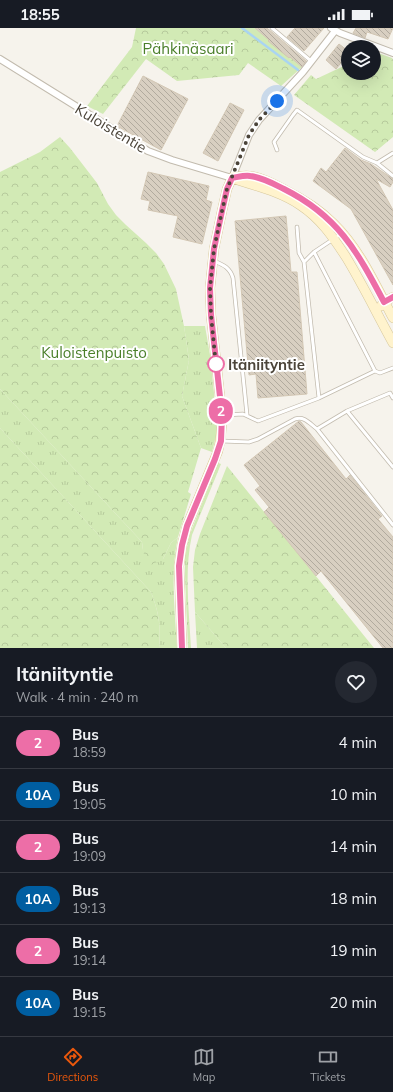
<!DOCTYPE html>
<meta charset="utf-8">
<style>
:root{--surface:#171b24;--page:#242831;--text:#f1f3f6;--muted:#9ea1a6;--line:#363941;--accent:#ea580c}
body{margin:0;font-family:Mulish,sans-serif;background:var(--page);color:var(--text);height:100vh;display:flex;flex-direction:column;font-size:15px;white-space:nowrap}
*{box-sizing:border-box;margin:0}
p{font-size:13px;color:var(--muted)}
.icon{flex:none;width:22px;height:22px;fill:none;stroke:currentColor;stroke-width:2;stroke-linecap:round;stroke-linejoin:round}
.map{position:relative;height:620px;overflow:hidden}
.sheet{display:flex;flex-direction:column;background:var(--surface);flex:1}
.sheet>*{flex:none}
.badge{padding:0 8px;border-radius:13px;font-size:14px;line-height:26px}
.fabs{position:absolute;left:341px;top:12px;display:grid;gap:8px}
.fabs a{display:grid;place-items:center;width:40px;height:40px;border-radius:50%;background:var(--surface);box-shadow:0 4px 16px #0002;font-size:20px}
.you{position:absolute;width:20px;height:20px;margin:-10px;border:3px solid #fff;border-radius:50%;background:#1a73e8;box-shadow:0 0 0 6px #1a73e833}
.map>.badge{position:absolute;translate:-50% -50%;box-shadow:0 0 0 2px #fff}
.round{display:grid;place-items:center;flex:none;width:42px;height:42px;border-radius:21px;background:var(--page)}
.head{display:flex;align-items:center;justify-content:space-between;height:68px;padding:0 16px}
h1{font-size:19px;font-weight:700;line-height:30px}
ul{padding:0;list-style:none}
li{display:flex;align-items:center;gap:12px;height:52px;padding:0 16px;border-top:1px solid var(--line)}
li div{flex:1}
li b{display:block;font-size:15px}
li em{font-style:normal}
li .badge{min-width:44px;font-weight:700;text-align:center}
.status{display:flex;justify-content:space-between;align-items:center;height:28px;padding:0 20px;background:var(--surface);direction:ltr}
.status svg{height:11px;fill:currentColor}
.tab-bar{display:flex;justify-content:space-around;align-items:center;height:56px;border-top:1px solid var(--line);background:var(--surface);font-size:11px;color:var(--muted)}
.tab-bar a{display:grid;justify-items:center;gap:2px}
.tab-bar .on{color:var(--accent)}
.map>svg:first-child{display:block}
</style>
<div class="status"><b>18:55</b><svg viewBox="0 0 49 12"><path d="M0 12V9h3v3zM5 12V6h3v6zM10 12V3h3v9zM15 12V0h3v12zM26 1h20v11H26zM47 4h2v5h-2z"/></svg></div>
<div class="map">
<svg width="393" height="620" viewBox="0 0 393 620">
<defs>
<pattern id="grass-tufts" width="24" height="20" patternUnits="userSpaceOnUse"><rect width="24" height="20" fill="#d2eab5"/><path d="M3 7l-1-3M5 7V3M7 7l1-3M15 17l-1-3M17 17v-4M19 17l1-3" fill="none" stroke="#b6ca9c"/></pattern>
<pattern id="forest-crowns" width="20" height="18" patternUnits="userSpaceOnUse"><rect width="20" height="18" fill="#d2eab5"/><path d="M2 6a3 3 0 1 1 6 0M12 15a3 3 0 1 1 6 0" fill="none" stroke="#b6ca9c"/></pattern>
<pattern id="building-back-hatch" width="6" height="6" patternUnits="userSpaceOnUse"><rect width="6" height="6" fill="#d8cfc1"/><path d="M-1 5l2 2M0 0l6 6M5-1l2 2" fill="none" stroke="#b1aa9e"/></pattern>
</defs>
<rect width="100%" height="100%" fill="#f6f3ec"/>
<path fill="url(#grass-tufts)" d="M184,298H205L210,327L214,365L217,404L212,424L201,420L182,368L189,332Z
M0,361L142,514L143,522L163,531L171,515L178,509C170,546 175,583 177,620H159C161,598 159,585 151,564L0,400Z
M218,435L221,436L192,507C184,543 189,583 191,620H188L185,548V530L187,519L190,506Z
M195,584L226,620H197Z"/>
<path fill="url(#forest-crowns)" d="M136,0H255L302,39L281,58L248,35L239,47L177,53L146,31L103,86L87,78L132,19Z
M374,24H375L392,30L393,32V109L375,124L294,67L311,47L316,51L348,36V45H374Z
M60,109L70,120L97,155L108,176L116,187L126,197L146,215L156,225L164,236L176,261L184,298L189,332L182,368L201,420L188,464L191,466L178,509L171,515L163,531L147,539L143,522L142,514L0,361V144L40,124Z
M0,400L151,564C159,585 161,598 159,620H0Z
M227,438L374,620H226L195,584L193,539L195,522L200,506Z"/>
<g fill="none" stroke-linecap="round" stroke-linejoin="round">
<path stroke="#a9d4f2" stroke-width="2.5" d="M242,0L298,42"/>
</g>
<path fill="url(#building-back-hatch)" stroke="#d3c7b4" d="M255,0H267L306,33L302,39L290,29L289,30L268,13L269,12Z
M295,0H324L304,23L287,9Z
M356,0H393L388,11L367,4L365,10L353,5Z
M339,16L348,23V26L336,41L326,32Z
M143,48L188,71L161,122L117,98Z
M230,75L244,82L218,133L203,125Z
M345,120L361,132L371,136L393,151V154L390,159L376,151L393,182V257L351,181L313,153L321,140L326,144Z
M148,144L209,158L206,172L212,174L202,216L173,209L178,188L148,182L150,173L141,171Z
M286,188L291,244H297L307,366L258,370L256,346L249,347L235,193Z
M299,393L301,394L346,451L350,447L382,488L378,491L393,509V620H383L321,543L316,548L264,484L269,479L255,462L260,458L244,437Z"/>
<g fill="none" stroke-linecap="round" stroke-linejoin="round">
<defs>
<path id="lane" d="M272,0L311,33
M277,122L274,114L293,87L297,82L363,129L377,135L393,148
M377,135L393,125
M297,199L299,225L304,234L319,370
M314,224L375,343
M214,233C224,237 230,240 233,250L247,387
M304,234L314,224L341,206
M347,383L390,365L393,370
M224,387L243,386L258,393L319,370L375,343L380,345L393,340
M317,401L347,383L393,439
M222,413L249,414L258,411L295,391C305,388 310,396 317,401L393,497"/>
<path id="street" d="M331,0L340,5L393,25
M0,31L148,123L172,132L232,150L249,107L259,92L303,44L335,3"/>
<path id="secondary" d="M233,149C238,149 244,147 249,148C260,148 276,157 285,162C303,171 319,181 333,195C360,221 376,258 393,290
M232,150C255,158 279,163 300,177C320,190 333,209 346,229C363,257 377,286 393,315
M381,278L384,274L393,269
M182,620L179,538L182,517L187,498L218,423C221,411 222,400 222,387L211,287L210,260L214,221L222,183L227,161L232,150"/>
</defs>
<use href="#lane" stroke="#c2bbae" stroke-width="4.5"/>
<use href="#street" stroke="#c2bbae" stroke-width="8"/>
<use href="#secondary" stroke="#d6c79b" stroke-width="10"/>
<use href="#lane" stroke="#fff" stroke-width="3"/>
<use href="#street" stroke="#fff" stroke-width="6"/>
<use href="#secondary" stroke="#fff3cd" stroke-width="9"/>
</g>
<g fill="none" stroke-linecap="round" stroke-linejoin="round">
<defs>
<path id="line" d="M182,620L179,538L182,517L187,498L215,431L221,413L222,387L211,287L210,260L214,221L222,183L227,161L232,150C238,149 245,147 250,148C262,149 274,156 284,161C338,188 357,223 384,274L393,269"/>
</defs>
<use href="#line" stroke="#fff" stroke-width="9"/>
<use href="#line" stroke="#ed6ea7" stroke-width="6"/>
<path stroke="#4b4439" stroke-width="4" stroke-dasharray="0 7.2" d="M216,336V338L211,287L210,260L214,221L222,183L227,161L249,107L259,92L277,73"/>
</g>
<circle fill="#fff" stroke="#ed6ea7" stroke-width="2" cx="216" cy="336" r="8"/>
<g text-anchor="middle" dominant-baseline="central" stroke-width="4" stroke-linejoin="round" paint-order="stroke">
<g font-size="15" fill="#4a7f2a" stroke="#fff">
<text x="188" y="20">Pähkinäsaari</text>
<text x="94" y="324">Kuloistenpuisto</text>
</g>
<g font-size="15" fill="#4b4439" stroke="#fff">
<text transform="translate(111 100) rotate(31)">Kuloistentie</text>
</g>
<g font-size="15" font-weight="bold" fill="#4b4439" stroke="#fff" text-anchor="start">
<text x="228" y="336">Itäniityntie</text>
</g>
</g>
</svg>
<div class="fabs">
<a><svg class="icon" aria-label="layers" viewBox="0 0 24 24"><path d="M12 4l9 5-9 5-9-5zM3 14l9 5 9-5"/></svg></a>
</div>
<div class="you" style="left:277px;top:73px"></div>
<b class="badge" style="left:221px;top:383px;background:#ed6ea7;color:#fff">2</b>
</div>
<section class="sheet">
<div class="head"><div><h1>Itäniityntie</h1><p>Walk · 4 min · 240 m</p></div><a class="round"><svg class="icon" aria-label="heart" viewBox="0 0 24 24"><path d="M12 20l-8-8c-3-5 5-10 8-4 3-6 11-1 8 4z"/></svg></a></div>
<ul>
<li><span class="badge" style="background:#ed6ea7;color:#fff">2</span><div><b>Bus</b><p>18:59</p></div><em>4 min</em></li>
<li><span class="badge" style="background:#005ea1;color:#fff">10A</span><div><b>Bus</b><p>19:05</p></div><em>10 min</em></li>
<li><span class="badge" style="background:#ed6ea7;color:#fff">2</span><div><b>Bus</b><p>19:09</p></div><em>14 min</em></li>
<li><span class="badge" style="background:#005ea1;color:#fff">10A</span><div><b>Bus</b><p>19:13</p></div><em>18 min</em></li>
<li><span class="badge" style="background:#ed6ea7;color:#fff">2</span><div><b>Bus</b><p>19:14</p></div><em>19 min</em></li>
<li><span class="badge" style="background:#005ea1;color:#fff">10A</span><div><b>Bus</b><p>19:15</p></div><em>20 min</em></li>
</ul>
</section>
<nav class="tab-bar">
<a class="on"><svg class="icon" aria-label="directions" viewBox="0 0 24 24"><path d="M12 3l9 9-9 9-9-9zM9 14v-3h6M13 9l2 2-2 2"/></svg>Directions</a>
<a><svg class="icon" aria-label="map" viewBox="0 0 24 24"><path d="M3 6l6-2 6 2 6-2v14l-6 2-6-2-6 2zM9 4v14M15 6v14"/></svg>Map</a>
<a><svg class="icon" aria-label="tickets" viewBox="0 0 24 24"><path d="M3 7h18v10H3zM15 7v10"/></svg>Tickets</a>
</nav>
